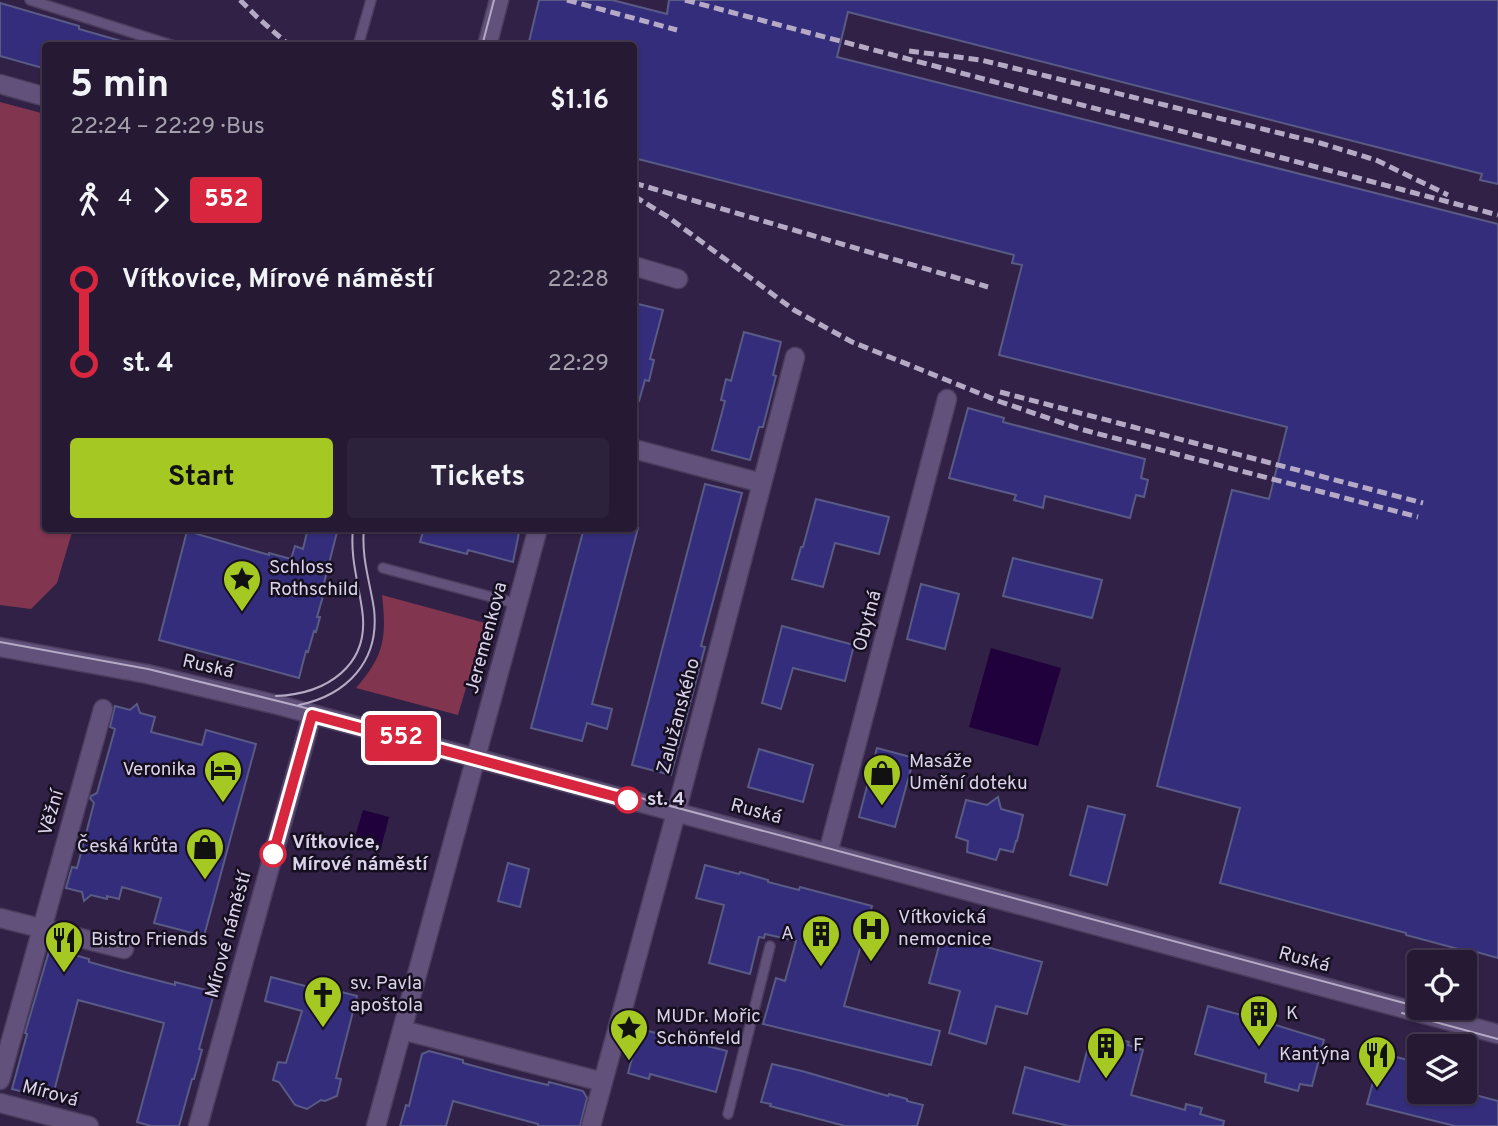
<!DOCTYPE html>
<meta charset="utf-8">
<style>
:root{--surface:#251934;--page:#2d223c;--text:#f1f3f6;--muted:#a3a0ac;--line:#42384f;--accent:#a6c822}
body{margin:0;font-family:Overpass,sans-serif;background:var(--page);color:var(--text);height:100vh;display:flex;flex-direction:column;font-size:26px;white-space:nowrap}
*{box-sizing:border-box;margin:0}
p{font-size:23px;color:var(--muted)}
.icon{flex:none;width:38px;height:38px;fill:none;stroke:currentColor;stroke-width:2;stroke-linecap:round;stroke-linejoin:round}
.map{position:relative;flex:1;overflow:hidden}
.side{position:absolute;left:42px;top:42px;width:595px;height:490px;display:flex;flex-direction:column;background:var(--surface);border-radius:7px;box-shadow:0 2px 5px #0004,0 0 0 2px var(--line)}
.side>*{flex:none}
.badge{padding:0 14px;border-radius:5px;font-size:24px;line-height:46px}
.fabs{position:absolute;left:1407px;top:950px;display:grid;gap:14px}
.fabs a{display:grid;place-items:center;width:70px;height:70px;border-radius:7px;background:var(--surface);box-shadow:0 2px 5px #0004,0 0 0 2px var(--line);font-size:35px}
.map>.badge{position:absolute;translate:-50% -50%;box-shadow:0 0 0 4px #fff}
.legs{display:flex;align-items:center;gap:10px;height:77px;padding:0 28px;font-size:23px}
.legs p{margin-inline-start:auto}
.head{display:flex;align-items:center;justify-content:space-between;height:119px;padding:0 28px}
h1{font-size:38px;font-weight:700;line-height:52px}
.button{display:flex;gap:14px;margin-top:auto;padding:14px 28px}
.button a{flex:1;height:80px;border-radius:7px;background:var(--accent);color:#111;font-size:28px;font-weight:700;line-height:80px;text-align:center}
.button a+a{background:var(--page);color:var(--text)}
ul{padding:0 28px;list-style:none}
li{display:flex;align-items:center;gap:24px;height:84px;font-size:26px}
li i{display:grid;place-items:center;width:10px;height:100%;margin:0 9px;background:currentColor}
li i::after{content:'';width:18px;height:18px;margin:-9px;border:5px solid;border-radius:50%;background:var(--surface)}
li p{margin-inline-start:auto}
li:first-child i{background:linear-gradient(#0000 50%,currentColor 0)}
li:last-child i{background:linear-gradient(currentColor 50%,#0000 0)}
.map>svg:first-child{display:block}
</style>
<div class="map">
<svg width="1498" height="1126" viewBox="0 0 1498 1126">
<rect width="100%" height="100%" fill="#312146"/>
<path fill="#81354f" d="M0,102L45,114L46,528L73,529L57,583L31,609L0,605Z
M382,595L485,623L458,715L356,688C361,682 366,676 370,670C387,646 385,622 382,595Z"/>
<path fill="#20013c" d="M991,648L1061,668L1038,746L969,727Z
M363,810L389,817L381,848L354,840Z"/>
<path fill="#342d7c" stroke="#595b85" stroke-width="2" d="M539,0H612L667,14L669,0H1498V184L1480,180L1482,174L848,12L837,57L1498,224V958L1473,951V953L1406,935V933L1220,883L1240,808L1157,786L1232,490L1269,499L1287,427L999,355L1022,265L1012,263L1014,255L634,158V46H528Z
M0,3L79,26V29L121,41L120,46H46V69L0,56Z
M634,303L663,310L650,359L654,360L649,381L645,380L639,401L634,400Z
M744,332L781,342L773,375L776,376L763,427H759L750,460L712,450L725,401L721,400L726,379L731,381Z
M968,408L1004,418L1003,422L1145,459L1141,478L1148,480L1144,497L1136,495L1130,518L1045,496L1043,508L1014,500L1016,495L949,478Z
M705,484L742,493L701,646L705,647L671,775L632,765Z
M816,499L889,517L879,554L835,543L823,587L792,579L801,547H803Z
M308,528H338L321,595L323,596L317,617H320L316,632L314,631L308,652L306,651L299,678L159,640L187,531L269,555V553L291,559L295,546L303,549Z
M424,528H520L513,562L468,550L467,554L420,542Z
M584,528H638L592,704L612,709L607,729L587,723L582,741L531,728Z
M1013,558L1102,580L1092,618L1003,596Z
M921,584L959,594L945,649L907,639Z
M782,626L854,645L845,681L793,668L781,709L762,703Z
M137,704L140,713L155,717L151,732L202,745L206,730L256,744L204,936L154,923L161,898L122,887L119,899L107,896V899L91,895L84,901L82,892L66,888L72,867L77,868L94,803L90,798L91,796L97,793L115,729L110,727L115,706L130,710Z
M877,748L914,758L895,827L859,817Z
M759,749L813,765L803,802L748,787Z
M998,797L1001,809L1023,815L1017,841H1016L1013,852L1000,849L996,860L967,852L968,841L956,837L966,800L987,805Z
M1088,806L1125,815L1107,885L1070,875Z
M508,863L529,869L520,907L498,901Z
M705,865L739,874L740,872L768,880V882L799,890L800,887L872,906L844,1006L940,1031L931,1065L763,1024L776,978L785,981L796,941L765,934L764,938L759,937L750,974L709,963L724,905L696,898Z
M942,935L1042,962L1027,1014L996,1006L986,1044L949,1033L960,991L929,983Z
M50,948L89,959V962L125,972L175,985V982L210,991L213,997L199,1049L202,1050L194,1079H192L179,1126H151L137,1122L164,1023L78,1000L52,1099L12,1089L27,1034L25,1033Z
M271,977L309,987L310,984L357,996L336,1078L341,1079L337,1096L325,1101L321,1100L307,1109L295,1105L279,1082L273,1080L278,1062L286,1063L302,1011L265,1001Z
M1208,1006L1252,1018L1256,1017L1266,1019L1269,1023L1324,1040L1312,1086L1300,1084L1298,1091L1265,1082L1266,1074L1195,1054Z
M640,1029L727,1051L716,1092L650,1074L649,1079L628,1073Z
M1091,1036L1107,1040L1108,1037L1129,1042L1128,1045L1143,1050L1131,1095L1185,1110L1186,1104L1202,1108L1200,1114L1224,1121L1223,1126H1069L1013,1113L1025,1067L1079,1082Z
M429,1051L463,1060V1063L511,1076L548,1085L549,1082L583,1091L587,1098L580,1126H538V1124L453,1101L446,1126H400L406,1105L409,1106L422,1054Z
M1381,1053L1419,1063L1412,1092H1464L1498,1101V1126H1455L1367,1104Z
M772,1064L802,1071L888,1096L889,1094L907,1099V1101L923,1105L917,1126H845L770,1106L771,1104L761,1102Z"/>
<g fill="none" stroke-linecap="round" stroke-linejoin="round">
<defs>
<path id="lane" d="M30,0L174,46
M358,46L371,0
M383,568L518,604
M728,1114L770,946"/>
<path id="street" d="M487,46L499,0
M0,84L46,97
M634,266L678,279
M634,449L762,483
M0,647L147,674L282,706L1498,1034
M828,853L947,399
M0,918L124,949
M402,1030L603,1082
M0,1080L103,709
M0,1103L89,1126
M198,1126L312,715
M376,1126L538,528
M591,1126L676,813L795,357"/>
</defs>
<use href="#lane" stroke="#4b3d5d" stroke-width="12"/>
<use href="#street" stroke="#4b3d5d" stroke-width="21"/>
<use href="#lane" stroke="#62527b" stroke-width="9"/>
<use href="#street" stroke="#62527b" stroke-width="18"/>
<path stroke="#b4aac5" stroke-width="2" d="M482,46L494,0
M0,642L148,669L298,706L1419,1007
M276,696C326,694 371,666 362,609C358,581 350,557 353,528
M299,705C347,695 380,661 374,609C370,582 361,557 364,528
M1402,1013L1498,1039"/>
<path stroke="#b4aac5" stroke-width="5" stroke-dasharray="10 5" stroke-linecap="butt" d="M240,0L257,17L290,46
M567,0L677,30
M685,0L1498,215
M909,51L981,60L1320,143L1376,160L1448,195
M634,183L988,287
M634,196L668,217L794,310L852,342L897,360L1001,402L1080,429L1418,517
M1000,392L1423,503"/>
</g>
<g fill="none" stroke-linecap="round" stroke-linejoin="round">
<defs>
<path id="line-1" d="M273,854L312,715L628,800"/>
</defs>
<use href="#line-1" stroke="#fff" stroke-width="16"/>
<use href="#line-1" stroke="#d7263d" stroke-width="10"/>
</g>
<defs>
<symbol id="sight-pin" viewBox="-11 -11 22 30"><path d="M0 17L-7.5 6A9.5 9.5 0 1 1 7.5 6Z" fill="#a6c822" stroke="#160f1f"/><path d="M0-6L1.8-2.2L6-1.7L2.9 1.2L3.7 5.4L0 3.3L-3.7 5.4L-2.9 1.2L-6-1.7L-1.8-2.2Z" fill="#111"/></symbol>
<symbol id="hotel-pin" viewBox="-11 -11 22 30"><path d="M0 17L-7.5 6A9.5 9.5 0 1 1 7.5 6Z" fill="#a6c822" stroke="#160f1f"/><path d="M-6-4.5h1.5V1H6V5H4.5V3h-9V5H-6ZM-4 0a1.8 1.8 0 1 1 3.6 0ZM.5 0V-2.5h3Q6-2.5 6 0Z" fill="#111"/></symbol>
<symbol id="shop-pin" viewBox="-11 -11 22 30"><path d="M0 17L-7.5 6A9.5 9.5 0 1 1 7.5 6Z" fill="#a6c822" stroke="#160f1f"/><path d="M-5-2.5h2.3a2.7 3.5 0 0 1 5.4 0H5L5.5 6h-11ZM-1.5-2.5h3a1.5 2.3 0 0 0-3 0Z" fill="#111"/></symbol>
<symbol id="hospital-pin" viewBox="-11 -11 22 30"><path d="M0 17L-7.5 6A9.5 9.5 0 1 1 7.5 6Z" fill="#a6c822" stroke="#160f1f"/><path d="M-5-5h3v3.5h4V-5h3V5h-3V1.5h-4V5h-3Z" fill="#111"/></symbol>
<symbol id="building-pin" viewBox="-11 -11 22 30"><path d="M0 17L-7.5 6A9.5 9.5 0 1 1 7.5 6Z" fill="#a6c822" stroke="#160f1f"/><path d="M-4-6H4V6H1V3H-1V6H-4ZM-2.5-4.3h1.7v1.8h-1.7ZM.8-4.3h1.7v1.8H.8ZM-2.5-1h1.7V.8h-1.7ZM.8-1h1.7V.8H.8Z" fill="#111"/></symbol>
<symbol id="restaurant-pin" viewBox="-11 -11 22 30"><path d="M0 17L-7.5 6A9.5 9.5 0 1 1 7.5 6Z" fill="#a6c822" stroke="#160f1f"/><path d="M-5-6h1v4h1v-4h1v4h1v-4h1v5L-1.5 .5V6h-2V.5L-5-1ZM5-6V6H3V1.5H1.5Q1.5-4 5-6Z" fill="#111"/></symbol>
<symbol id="church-pin" viewBox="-11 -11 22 30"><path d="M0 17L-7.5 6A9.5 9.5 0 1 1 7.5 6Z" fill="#a6c822" stroke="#160f1f"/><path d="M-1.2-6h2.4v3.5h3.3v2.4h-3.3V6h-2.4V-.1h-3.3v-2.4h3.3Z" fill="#111"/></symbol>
</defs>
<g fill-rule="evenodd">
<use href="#sight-pin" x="220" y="557" width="44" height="60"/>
<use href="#hotel-pin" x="201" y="748" width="44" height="60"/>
<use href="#shop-pin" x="860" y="751" width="44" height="60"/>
<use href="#shop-pin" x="183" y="825" width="44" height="60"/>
<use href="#hospital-pin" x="849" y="907" width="44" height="60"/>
<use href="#building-pin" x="799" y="912" width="44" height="60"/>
<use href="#restaurant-pin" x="42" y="918" width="44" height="60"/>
<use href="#church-pin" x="301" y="973" width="44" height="60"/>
<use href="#building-pin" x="1237" y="992" width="44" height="60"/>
<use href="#sight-pin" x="607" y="1006" width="44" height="60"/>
<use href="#building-pin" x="1084" y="1024" width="44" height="60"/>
<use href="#restaurant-pin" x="1355" y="1033" width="44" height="60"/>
</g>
<g fill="#fff" stroke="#d7263d" stroke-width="3.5">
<circle cx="628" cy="800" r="12"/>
<circle cx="273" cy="854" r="12"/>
</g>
<g text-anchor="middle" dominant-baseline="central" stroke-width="5" stroke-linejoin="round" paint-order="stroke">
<g font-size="19" fill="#dad2ea" stroke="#160f1f" text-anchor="start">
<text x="269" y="568">Schloss<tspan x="269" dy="22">Rothschild</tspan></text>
<text x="909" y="762">Masáže<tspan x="909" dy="22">Umění doteku</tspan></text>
<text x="196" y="770" text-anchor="end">Veronika</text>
<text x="178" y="847" text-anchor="end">Česká krůta</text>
<text x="898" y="918">Vítkovická<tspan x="898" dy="22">nemocnice</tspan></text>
<text x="794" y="934" text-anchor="end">A</text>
<text x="91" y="940">Bistro Friends</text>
<text x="350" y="984">sv. Pavla<tspan x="350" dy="22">apoštola</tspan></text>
<text x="1286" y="1014">K</text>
<text x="656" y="1017">MUDr. Mořic<tspan x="656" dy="22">Schönfeld</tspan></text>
<text x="1133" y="1046">F</text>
<text x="1350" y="1055" text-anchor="end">Kantýna</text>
</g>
<g font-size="19" fill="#dad2ea" stroke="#160f1f">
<text transform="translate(868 621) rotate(-75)">Obytná</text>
<text transform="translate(487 638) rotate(-75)">Jeremenkova</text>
<text transform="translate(208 667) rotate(13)">Ruská</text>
<text transform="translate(679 716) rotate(-75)">Zalužanského</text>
<text transform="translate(756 812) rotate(15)">Ruská</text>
<text transform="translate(52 813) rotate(-74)">Věžní</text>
<text transform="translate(229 935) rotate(-75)">Mírové náměstí</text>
<text transform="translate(1304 960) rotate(15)">Ruská</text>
<text transform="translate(50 1094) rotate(15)">Mírová</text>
</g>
<g font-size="19" font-weight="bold" fill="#dad2ea" stroke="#160f1f" text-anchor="start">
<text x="647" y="800">st. 4</text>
<text x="292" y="843">Vítkovice,<tspan x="292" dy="22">Mírové náměstí</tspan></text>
</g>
</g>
</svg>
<div class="fabs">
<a><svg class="icon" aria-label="locate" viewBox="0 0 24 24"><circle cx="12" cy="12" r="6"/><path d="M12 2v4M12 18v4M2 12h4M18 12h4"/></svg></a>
<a><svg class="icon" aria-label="layers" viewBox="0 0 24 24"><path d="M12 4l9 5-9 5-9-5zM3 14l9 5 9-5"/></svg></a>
</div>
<b class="badge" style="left:401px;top:738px;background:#d7263d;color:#fff">552</b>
<section class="side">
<div class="head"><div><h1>5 min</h1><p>22:24 – 22:29 · Bus</p></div><b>$1.16</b></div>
<div class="legs"><svg class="icon" aria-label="walk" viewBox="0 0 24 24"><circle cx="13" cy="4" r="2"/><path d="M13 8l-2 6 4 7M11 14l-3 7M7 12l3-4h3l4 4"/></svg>4<svg class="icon" aria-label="forward" viewBox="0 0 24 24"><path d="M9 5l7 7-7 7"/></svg><b class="badge" style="background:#d7263d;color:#fff">552</b></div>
<ul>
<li><i style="color:#d7263d"></i><b>Vítkovice, Mírové náměstí</b><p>22:28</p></li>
<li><i style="color:#d7263d"></i><b>st. 4</b><p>22:29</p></li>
</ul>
<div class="button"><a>Start</a><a>Tickets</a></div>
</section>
</div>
